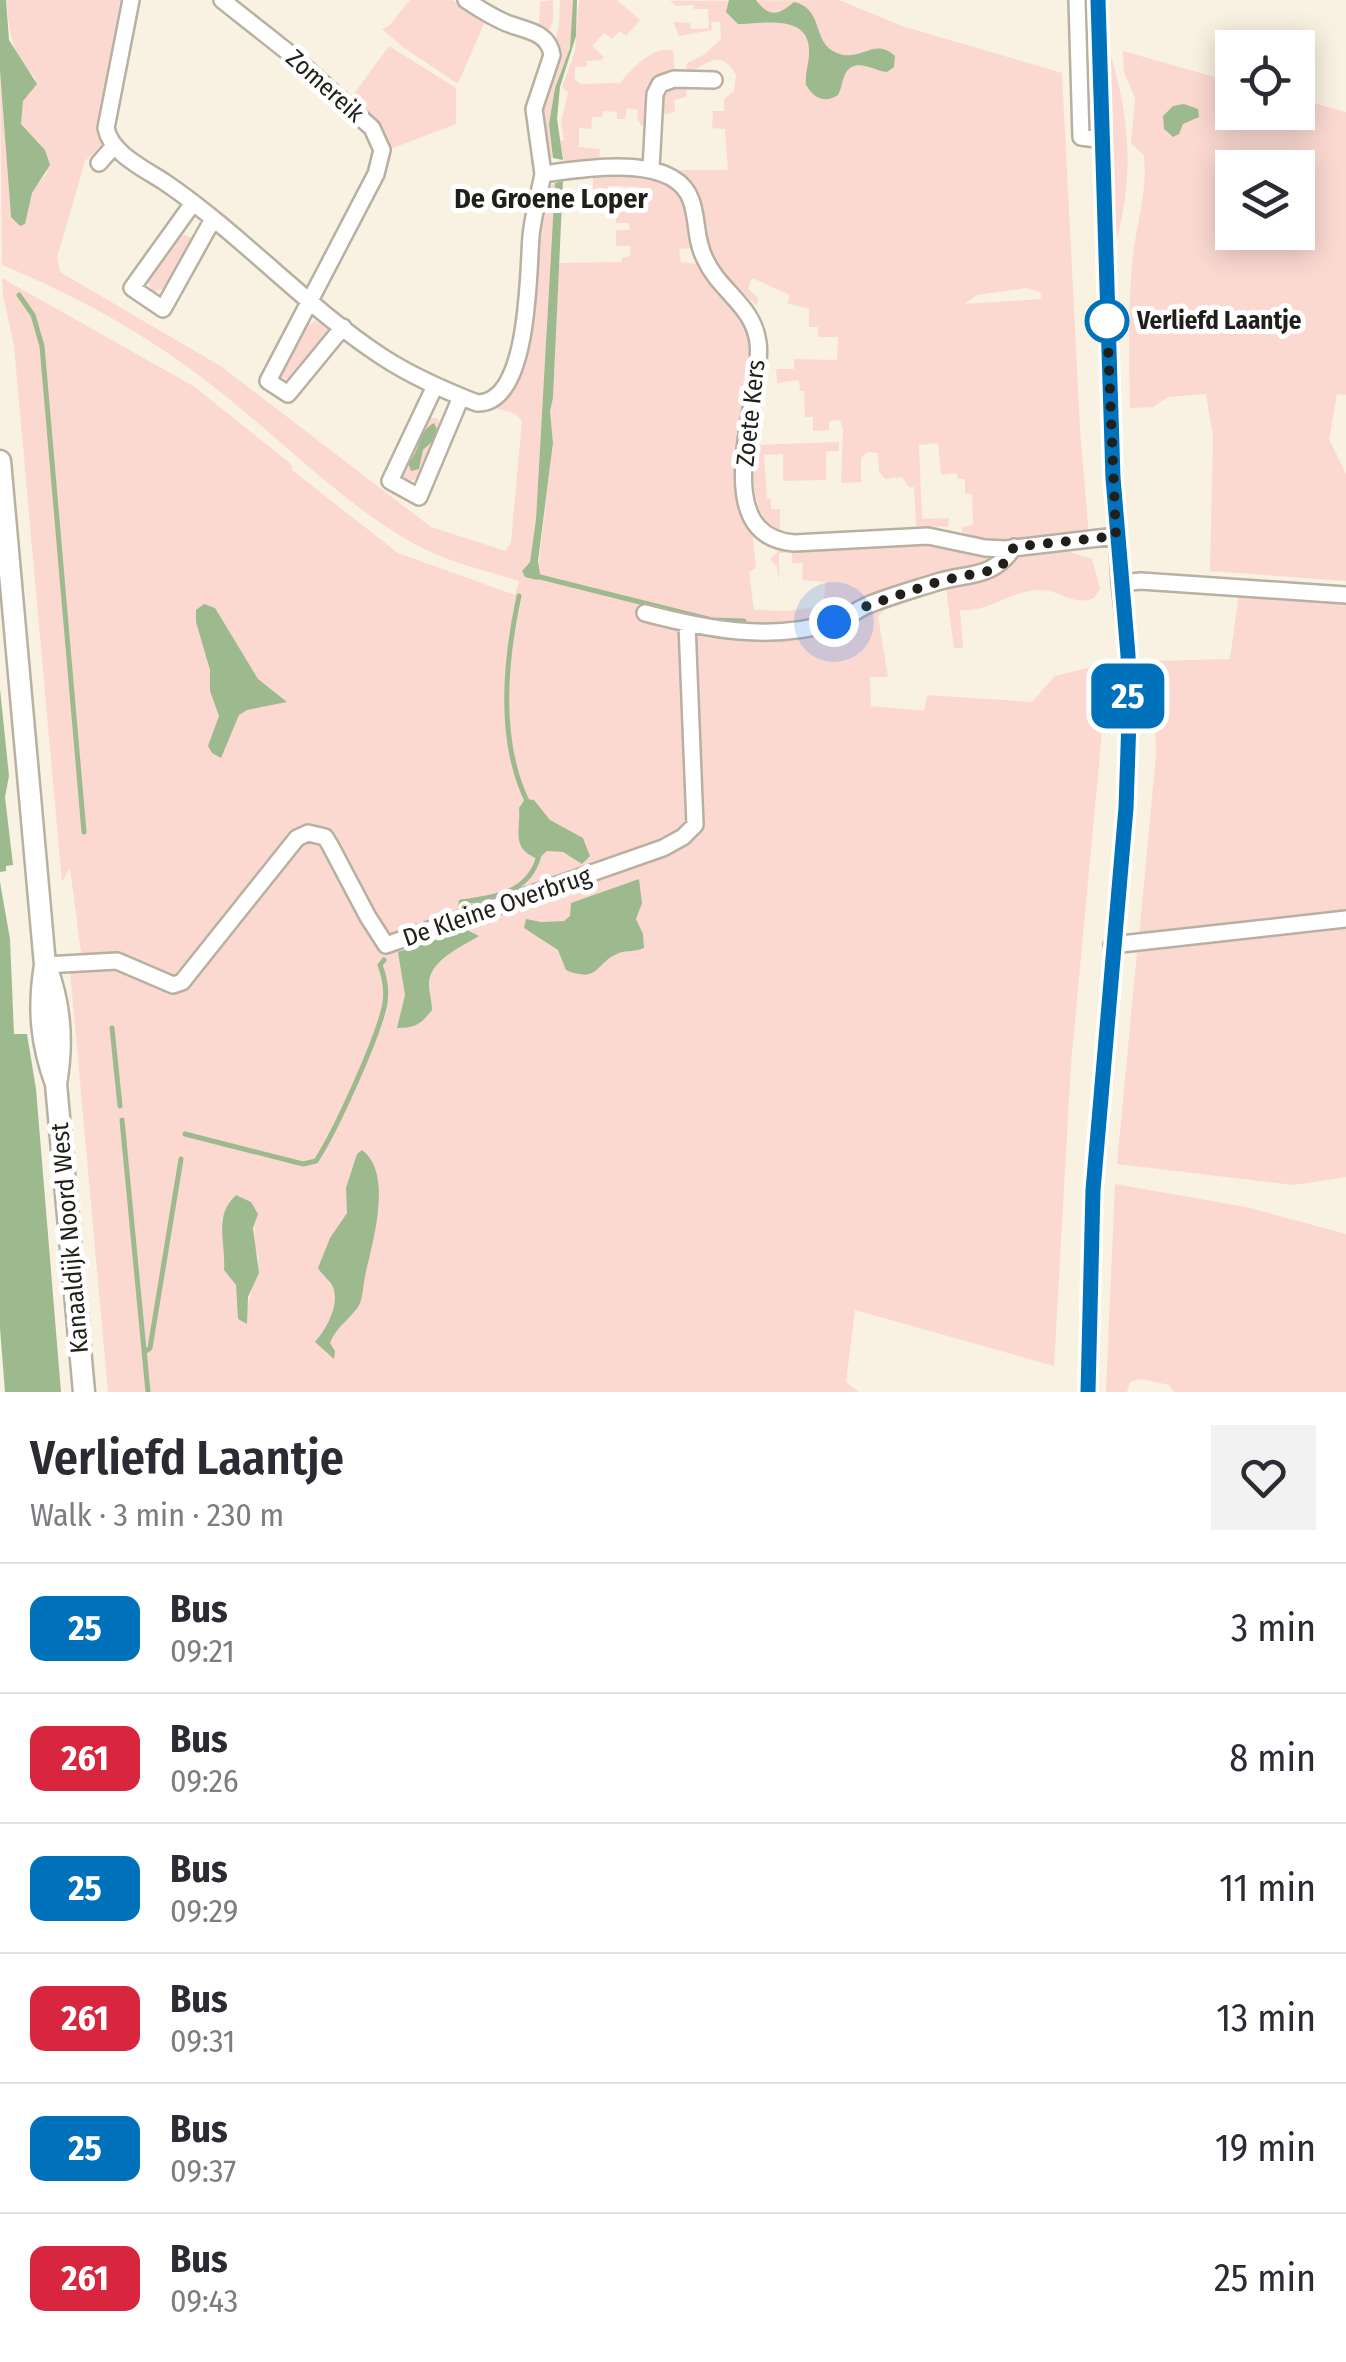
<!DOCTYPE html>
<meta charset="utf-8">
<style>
:root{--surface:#fff;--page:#f2f2f3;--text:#2b2b33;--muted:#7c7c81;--line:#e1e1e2}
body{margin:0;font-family:"Fira Sans Condensed",sans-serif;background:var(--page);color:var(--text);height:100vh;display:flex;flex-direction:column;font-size:38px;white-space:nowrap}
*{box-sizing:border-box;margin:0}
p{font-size:32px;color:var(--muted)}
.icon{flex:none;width:55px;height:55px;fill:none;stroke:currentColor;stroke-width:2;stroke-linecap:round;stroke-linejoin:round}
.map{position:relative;height:1392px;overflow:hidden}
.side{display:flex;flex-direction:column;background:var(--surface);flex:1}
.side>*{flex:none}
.badge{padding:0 20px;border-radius:15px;font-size:35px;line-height:65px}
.controls{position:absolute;left:1215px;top:30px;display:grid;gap:20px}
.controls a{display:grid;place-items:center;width:100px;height:100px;border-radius:0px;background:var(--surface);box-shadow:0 5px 25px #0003;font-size:50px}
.you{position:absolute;width:50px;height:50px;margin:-25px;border:8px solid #fff;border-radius:50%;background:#1a73e8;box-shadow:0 0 0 15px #1a73e833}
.map>.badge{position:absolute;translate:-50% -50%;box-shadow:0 0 0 5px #fff}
.round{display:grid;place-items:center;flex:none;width:105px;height:105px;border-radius:0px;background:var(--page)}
.summary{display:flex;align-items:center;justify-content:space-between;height:170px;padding:0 30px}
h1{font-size:48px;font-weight:600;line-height:75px}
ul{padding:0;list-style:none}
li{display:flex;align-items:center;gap:30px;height:130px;padding:0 30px;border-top:2px solid var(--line)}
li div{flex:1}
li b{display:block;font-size:38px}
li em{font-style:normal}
li .badge{min-width:110px;font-weight:700;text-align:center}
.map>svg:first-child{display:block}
</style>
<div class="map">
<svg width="1346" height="1392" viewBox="0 0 1346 1392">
<rect width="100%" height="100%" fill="#f9f1e1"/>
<path fill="#fbd9d1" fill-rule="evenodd" d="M6,0H122L101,124L102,145L85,161L57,258L60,272L222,367L431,527L506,551L511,542L522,421L516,414L496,408L504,395L547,187L555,183L536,519L530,562L523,569L538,570L553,443L550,411L553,398L559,263L622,262V258L630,256L631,246H616V230H630L629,223H616L617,201L632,202L638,187L608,186L607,190H593V178C623,178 676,170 686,208C690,221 689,235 692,248L679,249L681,262L697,264L741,317L749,338L750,362L735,458L743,514L752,530L756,568L749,572L754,610L787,611L828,605L824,599L826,582L802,580L803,563H792V553H779V582L777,567L770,559L782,548L923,543L1002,557L1064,550L1092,559L1100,589L1094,598C1073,607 1060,589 1039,590C1009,591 990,612 960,610L963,648H954L946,588L885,610L878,616L888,677H870L871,706L924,711L927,695L1032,702L1055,676L1103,664V721L1071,1064L1054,1366L855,1310L846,1382L859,1392H108L70,971L83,968L70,868L62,882L14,346L3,295L2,278L195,387L292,465V470L398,553L515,595L519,581C484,570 443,561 411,542C344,504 280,439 219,391C155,339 78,296 2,265L0,71L11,217C27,204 33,189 47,173L45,150L21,124L19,118L23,101L36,79C9,52 11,35 6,0ZM221,1218L254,1220L255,1246L259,1259L248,1305L237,1304L236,1284L224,1270L226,1252Z
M410,0H452L486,19L458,84L403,47L382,29L389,26Z
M553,0V22L548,32L539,28L540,2Z
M560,0H573L570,48L555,88L549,124L553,158L546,156L541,114L559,24Z
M579,0H617L640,20L626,36L620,31L612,39L604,33L592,46L604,57L601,60L587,61V66L575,67V80L581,84L620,83C631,70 654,44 673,51L675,73L668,74L649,125H641L637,119L638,110L627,108L625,119H617V112L603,111L602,117H592L591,129L579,128V147L600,149L599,160L564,162L560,141L564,140L561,122L568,92L562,87L575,51Z
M839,0L902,26L1062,73L1080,429L1089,536L998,544L962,532V527L973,525L972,494H965V479H958L957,473L941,475L938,443L919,445L922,519L949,518L948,527L916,526L914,487H909L902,477L885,479L879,471L878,453L867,452L861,458V482L841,483L843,430L840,420L829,421V430L813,431V417H805L804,391H800L799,380L777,383L776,369H794V359L837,360L838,337H818V327H809V309L787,303L790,295L752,278L748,289L758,298L757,306L721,272L705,238L698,193L678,170H728L725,129L712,128L713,111H724V99L734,91L736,75C719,45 705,68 686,73L687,63L705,54L721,39L720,22H711L712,30L679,36L673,22L690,23L691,29L709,28L708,9H694L693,5L676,6L670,1ZM1026,288L1040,292L1042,299L964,304L977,295Z
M1106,40C1129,108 1136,175 1115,244Z
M389,46L456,88V124L385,151L348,102Z
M1123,51L1232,82V112H1298V99L1346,112V395L1337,394L1329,439L1346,474V581L1210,571L1213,437L1206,394L1168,397L1153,407L1130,408C1129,360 1128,313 1132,265C1135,228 1148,193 1144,155L1131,144L1135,98L1124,72ZM1232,168H1298V232H1232Z
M687,85L686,97L674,100L675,112L658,116V98L666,87Z
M184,235L191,237L193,243L168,287L153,292L147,281L176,241Z
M315,321L328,328L327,338L292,379L283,378L279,372L303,329Z
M429,418H437L442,426L421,476L410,481L401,475Z
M839,442V451H826V480L783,481V454L764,455L767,498L771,499V509H780V532C749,517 754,474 754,445Z
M1239,592L1346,600V912L1139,937L1156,755L1154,661L1230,659Z
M1346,925V1177L1294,1185L1117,1164L1137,952Z
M1115,1184L1246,1207L1346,1234V1392H1174L1169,1385L1141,1379L1130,1382L1127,1392H1106Z"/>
<path fill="#9dba8e" d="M0,0H6L9,40L37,84L23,101L21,124L45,150L50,165L32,193L25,224L20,226L11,217L0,71Z
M573,0H577L576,36L560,87L557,119L563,160L553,158L549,124L555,88L570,48Z
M729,0H756C769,18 779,15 794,2C825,9 811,43 837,53C860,63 875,36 895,56L894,67L887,72C874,71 858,58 847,71C842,78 842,88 838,95C824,104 814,98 806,85C805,72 809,64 809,53C811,13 762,24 738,24L726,12Z
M1184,104L1198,109L1199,117L1183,124L1179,134L1173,137L1164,129L1163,116L1173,106Z
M563,181L553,398L550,411L553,443L538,561L540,574L537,580L525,577L522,571L530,562L536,519L555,183Z
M434,423L437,429L434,440L423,450L419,469L411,471L408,463C421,451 417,432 434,423Z
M204,604L215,608L258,679L287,702L247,710L239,715L221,758L212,753L208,746L219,716L210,691V670L196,622V610Z
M0,689L9,776L5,797L13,865L6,866V871L0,872Z
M525,799L534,800L550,820L583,838L590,856L582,864L563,852L547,851L538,859C510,848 521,831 519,808Z
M639,879L642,903L636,919L643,934L644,948C635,952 628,950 619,953C594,963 600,984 566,970L558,950L524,928L526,919L541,922L564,921L570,916L571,903Z
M0,882L10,939L14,1034H27L36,1089L61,1392H5L0,1328Z
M467,930L479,936C461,947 428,961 429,985C429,993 432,1001 432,1010C421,1024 416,1028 397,1028L405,995L398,952Z
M362,1150C394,1173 372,1244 365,1276C363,1285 363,1300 358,1307C349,1320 336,1327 330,1343L335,1351L334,1359L315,1342C326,1329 340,1306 333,1287C330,1280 322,1275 318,1268L330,1238L347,1213L346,1188L357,1154Z
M236,1195L251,1202L258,1214L253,1228L259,1273L248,1297L247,1324L238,1319L236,1285L224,1270C226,1242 213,1216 236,1195Z"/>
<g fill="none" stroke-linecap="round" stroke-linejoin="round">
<path stroke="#9dba8e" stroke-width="5" d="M19,295L33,315L42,346L84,832
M532,575L712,620L744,621
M519,596C505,661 497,741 528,803
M461,909V902C496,898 530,892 539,855
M112,1028L120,1106
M122,1120L148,1392
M185,1134L303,1164L316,1161C335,1132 379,1036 385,1003C387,989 385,978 380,965L384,960
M146,1351L150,1348L181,1159"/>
<defs>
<path id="minor" d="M131,0L106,128C111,154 145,169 166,183C242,235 304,305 381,356C411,376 444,390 477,403C530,404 528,272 531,236C533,215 539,195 543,174C582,169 674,152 691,200C698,219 695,240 705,259C719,291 753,305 758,342C765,393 702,535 794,543L928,536L985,548L1005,549L1116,536
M222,0L289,53L372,128L382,150L376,174L268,381L288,394L343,327
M466,0C478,8 489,15 502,21C521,31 548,29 552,55L534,109L543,174
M1077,0L1081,137L1103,140
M99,163L114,146
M651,169L655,94L660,84L674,79L714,80
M193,203L132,288L163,309L213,219
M435,386L390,481L419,497L461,397
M1120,583L1141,581L1346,595
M645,613C706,629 771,642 834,622C846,618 857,610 868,605C890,596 912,590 934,583C968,572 992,580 1014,547
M1112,945L1346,919
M45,965L117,961L173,985L182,982L297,838L308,833L325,837L330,845L368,917L386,945L663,848L683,837L695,825L687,624
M1088,1392L1093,1190L1126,809L1129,719L1128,655L1120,583L1112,448L1098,0"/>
<path id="major" d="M0,461L45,965C38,1008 41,1043 56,1084
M46,967C61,1005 63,1043 56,1084L84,1392"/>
</defs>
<use href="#minor" stroke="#b8b0a1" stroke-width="20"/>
<use href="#major" stroke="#b8b0a1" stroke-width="25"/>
<use href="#minor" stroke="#fff" stroke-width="15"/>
<use href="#major" stroke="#fff" stroke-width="20"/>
</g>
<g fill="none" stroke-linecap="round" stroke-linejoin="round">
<defs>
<path id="line" d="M1088,1392L1093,1190L1126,808L1129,719L1128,655L1113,478L1098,0"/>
</defs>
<use href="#line" stroke="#fff" stroke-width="22"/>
<use href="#line" stroke="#0072bc" stroke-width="15"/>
<path stroke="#211f19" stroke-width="10" stroke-dasharray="0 18" d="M834,622L869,605L940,581L993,570L1003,564L1014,547L1116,536L1107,321"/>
</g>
<circle fill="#fff" stroke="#0072bc" stroke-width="5" cx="1107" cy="321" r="20"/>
<g text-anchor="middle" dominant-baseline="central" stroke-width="10" stroke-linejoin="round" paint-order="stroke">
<g font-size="25" fill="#211f19" stroke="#fff">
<text transform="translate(325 86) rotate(42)">Zomereik</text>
<text transform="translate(751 413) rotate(-84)">Zoete Kers</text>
<text transform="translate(497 907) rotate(-19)">De Kleine Overbrug</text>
<text transform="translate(70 1238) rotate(-95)">Kanaaldijk Noord West</text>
</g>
<g font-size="25" font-weight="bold" fill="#211f19" stroke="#fff" text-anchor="start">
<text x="1137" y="321">Verliefd Laantje</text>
</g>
<g font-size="28" font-weight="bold" fill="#211f19" stroke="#fff">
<text x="551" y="198">De Groene Loper</text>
</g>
</g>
</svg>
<div class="controls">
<a><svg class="icon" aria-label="locate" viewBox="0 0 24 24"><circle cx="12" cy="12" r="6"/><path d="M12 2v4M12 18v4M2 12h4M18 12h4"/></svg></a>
<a><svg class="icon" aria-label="layers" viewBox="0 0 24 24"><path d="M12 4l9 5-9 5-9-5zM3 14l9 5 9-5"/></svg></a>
</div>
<div class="you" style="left:834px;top:622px"></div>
<b class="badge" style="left:1128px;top:696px;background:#0072bc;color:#fff">25</b>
</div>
<section class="side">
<div class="summary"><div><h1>Verliefd Laantje</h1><p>Walk · 3 min · 230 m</p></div><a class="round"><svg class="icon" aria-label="heart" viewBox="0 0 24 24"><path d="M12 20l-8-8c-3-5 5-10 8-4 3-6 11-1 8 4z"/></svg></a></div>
<ul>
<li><span class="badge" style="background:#0072bc;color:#fff">25</span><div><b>Bus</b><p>09:21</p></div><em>3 min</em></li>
<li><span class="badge" style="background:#d7263d;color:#fff">261</span><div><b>Bus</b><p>09:26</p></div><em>8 min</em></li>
<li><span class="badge" style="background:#0072bc;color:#fff">25</span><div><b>Bus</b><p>09:29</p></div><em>11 min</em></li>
<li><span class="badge" style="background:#d7263d;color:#fff">261</span><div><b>Bus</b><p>09:31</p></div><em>13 min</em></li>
<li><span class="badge" style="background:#0072bc;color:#fff">25</span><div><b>Bus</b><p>09:37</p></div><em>19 min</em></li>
<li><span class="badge" style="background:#d7263d;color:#fff">261</span><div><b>Bus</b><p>09:43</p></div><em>25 min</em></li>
</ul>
</section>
